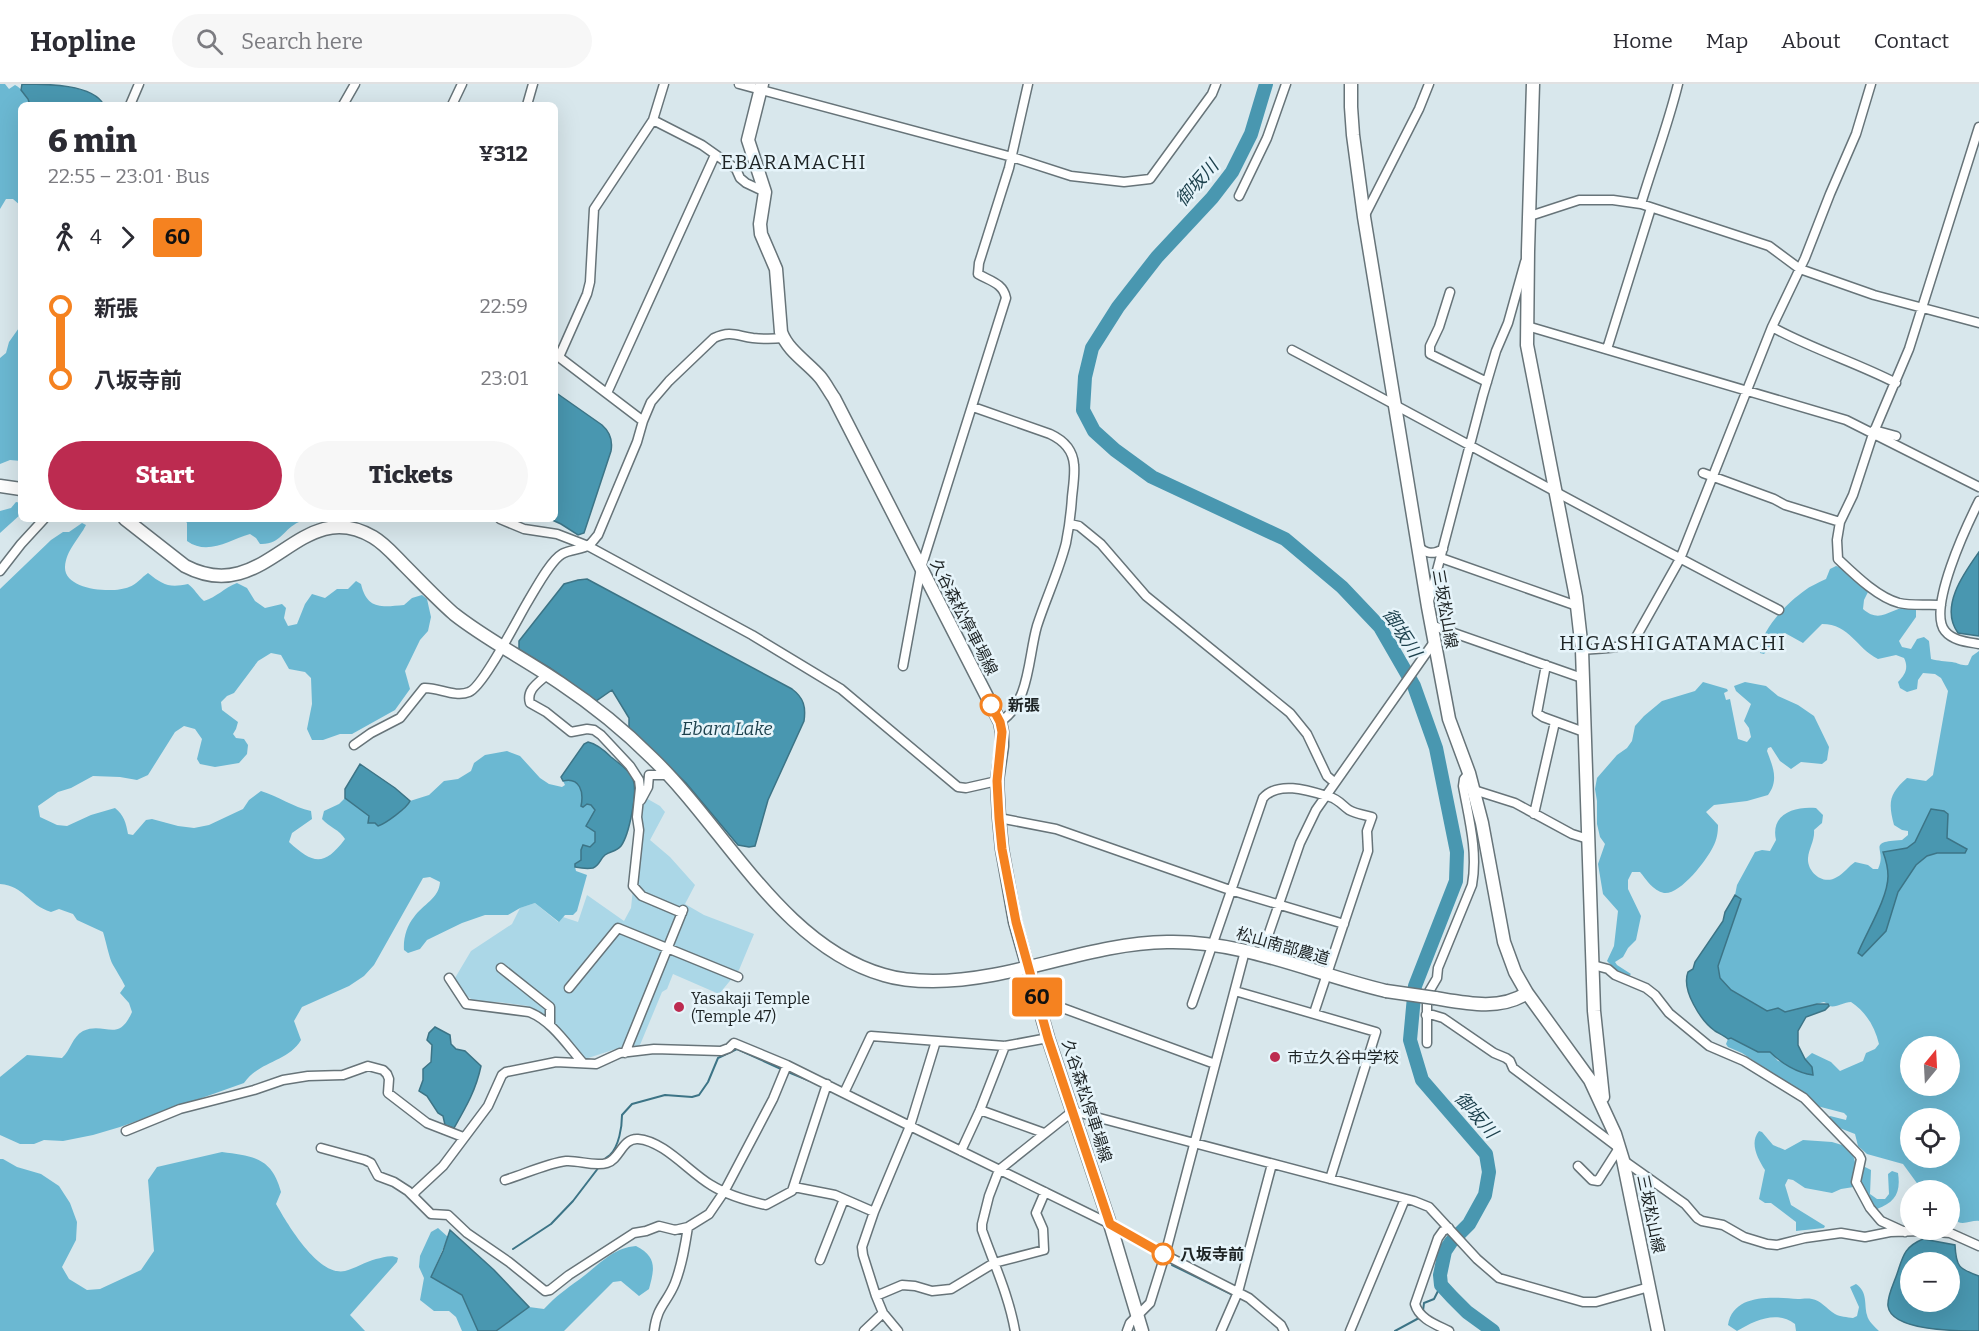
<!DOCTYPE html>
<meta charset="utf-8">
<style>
:root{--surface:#fff;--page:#f7f7f7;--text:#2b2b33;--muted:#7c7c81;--line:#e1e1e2;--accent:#bc2b50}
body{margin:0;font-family:Bitter,"Noto Sans JP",serif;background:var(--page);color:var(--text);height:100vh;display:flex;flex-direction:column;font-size:22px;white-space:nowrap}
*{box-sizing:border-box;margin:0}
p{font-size:20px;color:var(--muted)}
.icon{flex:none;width:33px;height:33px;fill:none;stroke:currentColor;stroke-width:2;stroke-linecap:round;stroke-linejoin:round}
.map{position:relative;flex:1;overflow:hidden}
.side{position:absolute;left:18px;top:18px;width:540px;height:420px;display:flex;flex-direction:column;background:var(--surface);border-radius:9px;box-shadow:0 6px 24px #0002}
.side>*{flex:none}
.badge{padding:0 12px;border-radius:4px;font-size:21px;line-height:39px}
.needle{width:39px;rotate:18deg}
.controls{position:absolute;left:1900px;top:952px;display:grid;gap:12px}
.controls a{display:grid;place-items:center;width:60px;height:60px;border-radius:50%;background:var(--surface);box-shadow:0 6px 24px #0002;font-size:30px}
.map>.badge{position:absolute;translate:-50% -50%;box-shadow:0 0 0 3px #fff}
.legs{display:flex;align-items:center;gap:9px;height:66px;padding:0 30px;font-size:20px}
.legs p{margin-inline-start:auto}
.summary{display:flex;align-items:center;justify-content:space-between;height:102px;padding:0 30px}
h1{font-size:33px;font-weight:800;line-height:45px}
.action{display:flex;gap:12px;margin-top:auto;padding:12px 30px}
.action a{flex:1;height:69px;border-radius:36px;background:var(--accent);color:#fff;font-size:24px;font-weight:800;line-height:69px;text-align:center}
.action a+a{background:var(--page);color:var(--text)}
ul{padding:0 30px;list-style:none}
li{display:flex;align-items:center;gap:21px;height:72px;font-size:22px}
li i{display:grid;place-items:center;width:9px;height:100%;margin:0 8px;background:currentColor}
li i::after{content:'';width:15px;height:15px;margin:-8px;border:4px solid;border-radius:50%;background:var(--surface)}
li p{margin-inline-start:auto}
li:first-child i{background:linear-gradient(#0000 50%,currentColor 0)}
li:last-child i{background:linear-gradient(currentColor 50%,#0000 0)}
header{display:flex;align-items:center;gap:36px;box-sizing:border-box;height:84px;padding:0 30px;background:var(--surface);border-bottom:2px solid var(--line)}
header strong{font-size:28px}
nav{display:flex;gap:33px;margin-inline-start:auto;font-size:21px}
.search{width:420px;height:54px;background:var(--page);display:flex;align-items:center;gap:15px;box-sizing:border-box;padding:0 21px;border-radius:33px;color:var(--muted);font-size:22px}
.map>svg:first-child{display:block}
</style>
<header>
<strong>Hopline</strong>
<div class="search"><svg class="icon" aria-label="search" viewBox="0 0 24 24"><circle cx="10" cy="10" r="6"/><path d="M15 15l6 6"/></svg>Search here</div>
<nav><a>Home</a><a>Map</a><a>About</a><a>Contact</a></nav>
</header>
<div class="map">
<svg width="1979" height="1247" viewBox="0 0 1979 1247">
<rect width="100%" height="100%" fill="#d8e7ec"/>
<path fill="#abd7e7" d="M646,714L660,722L665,728L650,756L670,773L695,801L685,820L704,831L754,850L739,886L719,910L673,890L667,905L662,908L640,961L635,964L622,963L585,975L541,929L528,922L498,918H475L462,908L455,894L471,867L512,840L520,824L535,819L558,838L563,833L578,838L587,811L624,837L631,824L641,727Z"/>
<path fill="#6bb8d2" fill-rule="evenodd" d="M0,0H5L9,5L15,1C22,4 28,14 30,21H21V122L13,115H6L0,125Z
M21,241V377L10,376L0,380V274L6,269L9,258Z
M16,418L21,419V430L0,449V427L11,424Z
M184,435H324C315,435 307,435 299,438C283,445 281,461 260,460L256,454L250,450C229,456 208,472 187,457V439Z
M82,439L86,441C79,455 66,466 65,483C64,506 113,510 129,503C136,501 142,493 148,489C163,501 169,504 188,500C195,505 197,511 204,517C217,513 224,504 237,499L247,504L255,517L265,524L282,520L286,524L284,534L288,542L297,540L305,520L312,510L325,514L337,505H348L356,497L361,500C367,526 382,523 404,521L412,514L422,511L427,515L431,533L428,547L420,556L405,587L410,605L395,626L352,650H340L323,656H312L307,645L312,620L311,594L305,588L289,585L281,571L271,569L258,577L234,609L227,612L221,618L222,626L238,638L236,645L233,650L236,654L244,655L248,661L247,670L239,679L215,683L200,680L197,675L202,655L195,645L184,642L175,648L148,691L137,696L120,693L93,692L71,704L58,708L38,722L40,733L57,741L67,742L91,731L115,724C124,731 126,739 128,750L133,751L146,736L152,735L178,742L194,744L209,741L243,725L249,716L261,707C278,712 293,723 311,727L312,735L292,749L289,758C313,780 324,783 345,755C340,746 329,743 322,735L324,727L339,720L345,714L369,732V738L375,739L378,742L404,725L410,717L429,711L444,697L458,695L471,687L474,679L485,671L507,667L520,672L540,694L549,700L562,703L565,701L563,697C583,693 582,709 583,723L587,720L591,721L595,726L588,744L595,748V758L590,763L585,762L581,766V776L575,783L576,787L587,791L577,827L573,831H565L559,838L535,819L520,824L508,831H485L462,839L427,856L420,865L408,869L404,866C403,855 407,841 414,833C423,820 439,815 440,798L430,793L423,794L374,881L364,892L349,902L302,923L294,937L301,956C288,978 259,977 244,999L120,1043L93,1051L63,1057L44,1056L34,1060H20L0,1051V993L27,971L62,974C71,966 72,953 83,947C105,937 118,960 132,928L129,919L120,909L125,902C121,894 117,888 113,881C109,874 106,857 103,848L77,836L73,830L59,825L51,828C28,821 25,802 0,800V505L51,456L63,448H69Z
M1836,482C1849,485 1861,497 1868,508L1864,516L1863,525C1883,543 1894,518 1916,524V533L1899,557L1902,563L1911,565L1917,555L1924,553L1929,557L1931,575C1939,577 1944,577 1952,578C1959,579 1961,582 1968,581L1972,572L1979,567V1137C1973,1136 1964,1141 1958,1138C1956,1137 1954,1135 1952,1134L1950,1135V1107H1937L1931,1102H1919L1903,1080L1867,1070L1858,1062L1855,1050L1837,1043L1828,1034L1830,1032L1846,1036L1847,1032L1844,1029L1817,1022L1808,1013L1742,969L1728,963L1726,960L1728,955L1730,954L1758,967L1770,968L1778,977L1812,983L1805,975L1812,969L1831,978L1840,987L1863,977L1866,969L1875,965L1879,960C1875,943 1866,928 1851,918C1843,918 1837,924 1829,922L1828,920L1824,918L1785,928L1767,927L1731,906L1720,895L1718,882L1741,815L1735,811L1737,801L1755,768L1762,766L1770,767L1776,756C1770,729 1796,722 1816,724L1823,731L1822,739L1814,746C1815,756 1809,764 1808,774C1807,788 1823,802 1837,793C1843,790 1849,782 1855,778L1868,781L1873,785H1878C1888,765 1864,758 1902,756L1908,751V747L1902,746L1894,741C1888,718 1889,710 1907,694L1926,697L1933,691L1948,607L1941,594L1935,590L1923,589L1918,596L1917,605L1907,608L1900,604L1898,598C1905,591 1909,584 1904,574L1896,571L1878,575C1856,564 1850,540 1822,540L1803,559L1785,549L1780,551L1764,570L1760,569C1759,547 1787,519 1804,507C1810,502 1818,499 1826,495L1830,485ZM1911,963H1950V1002H1911ZM1911,1035H1950V1074H1911Z
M1703,598L1727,605L1728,607L1724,609L1726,616L1730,615L1738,655L1747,658L1751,653L1749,644L1744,637L1751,620L1736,607L1734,602L1745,598L1766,602L1778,612L1798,621L1814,632L1829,663L1827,676L1822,680L1801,678L1791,685L1780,677L1771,663L1768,664L1767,667C1773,683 1779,696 1768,711L1747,717L1714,721L1706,728L1718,741C1718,748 1717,756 1713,763C1706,777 1680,811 1664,809C1653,807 1646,795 1640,788H1632L1628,796V805L1641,832L1636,856L1628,864L1623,873L1615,878L1617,881L1631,890L1628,893L1617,887L1607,877L1614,862L1618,827L1603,810L1598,780L1605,760L1600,753L1597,740V717L1595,705L1597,694L1617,671L1627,664L1632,657L1635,642L1644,632L1662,617L1695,607Z
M1759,1047L1762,1048L1773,1061L1785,1066L1803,1056L1832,1058L1842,1061L1853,1071L1855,1078L1871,1086L1870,1110L1877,1115H1885L1889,1110L1888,1090L1892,1087L1898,1089C1901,1109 1895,1118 1877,1125L1873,1124L1860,1102L1841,1105L1832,1109L1805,1104L1793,1096L1788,1095L1785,1101L1791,1121L1825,1142L1824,1144L1796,1147V1138L1771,1119H1765L1759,1115L1765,1086C1758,1075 1749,1059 1759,1047Z
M222,1068C254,1072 272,1074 281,1108L276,1120C287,1139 318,1193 345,1187C356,1184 365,1178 376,1175C383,1174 391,1170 398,1174L397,1178L350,1231L365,1247H0V1075H3L17,1083L41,1090L59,1102L70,1119L77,1138L76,1156L62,1183L69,1195L87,1206L100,1205L141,1186L154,1167L148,1096L157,1083Z
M438,1144L448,1153L431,1193L462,1211L479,1247H462L456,1233L449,1227H434L420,1216L424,1194L419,1183L420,1172L431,1148Z
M636,1162C658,1173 654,1186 649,1205L639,1212L621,1197L613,1198L564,1247H496L529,1223L544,1225C557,1211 565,1206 580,1195C599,1181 612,1164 636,1162Z
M1856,1200C1868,1208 1864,1220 1867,1231C1868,1237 1875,1243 1879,1247H1796L1795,1240C1777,1226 1755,1236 1737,1247L1728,1241C1733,1209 1773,1213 1798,1215C1802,1215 1807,1214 1812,1215C1820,1216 1827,1225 1835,1230C1840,1233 1847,1233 1853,1234L1857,1232L1859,1223L1850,1203Z"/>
<path fill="#4997b0" stroke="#3c7486" stroke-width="1.5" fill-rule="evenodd" d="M22,0C47,0 93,0 104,21H30L28,15L21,6Z
M555,308L602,341C610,348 613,356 611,367L584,449L578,451L561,440L550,435H555Z
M1979,468V552L1958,549C1939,523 1964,489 1979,468Z
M587,495L792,605C804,614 806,623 804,637L768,716L755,762L749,763L738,761L686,699L629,644V634L612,606L596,617L550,584L519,566V557L564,500L578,496Z
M588,658C597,660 604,666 611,673C618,679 630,686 633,695C638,708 629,751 621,762C616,768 610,767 605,771C600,775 600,781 593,784C587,785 580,784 575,783V780L581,776V766L583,761L590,763L595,758V748L586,742L595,726L591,721L587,720L583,723L581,722C584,708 580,693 563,697L561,693L584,660Z
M360,680L395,704L410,717C407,724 385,740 378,742L375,739H368L369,732L345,714V705Z
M1931,725L1944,727L1948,730L1947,754L1967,765L1965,769H1937L1927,772L1916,781L1898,808L1886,847L1862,872L1858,869C1867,847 1888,814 1888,792C1888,783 1886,776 1883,768L1907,764L1915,758Z
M1735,811L1741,815L1718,882L1720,894L1731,906L1767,927L1778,924L1785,928L1817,920H1828L1829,922L1825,926L1806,933L1798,947V961L1805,975L1812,983L1813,991C1797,989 1781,979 1770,968H1758L1731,954L1728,955C1724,952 1720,950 1715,947C1701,937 1681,906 1688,888L1693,885L1695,878L1723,837L1725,828Z
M435,943L450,951L451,960L456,965L465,967L481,982C476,1006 466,1023 454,1044L445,1041L443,1032L438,1029L427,1012L419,1007L423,996V985L431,978L432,961L427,956L429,949Z
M450,1146L494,1186L529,1223L496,1247H478L462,1211L431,1193L443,1167Z
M1923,1155L1955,1161C1956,1183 1959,1185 1979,1192V1247C1956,1247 1891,1247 1888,1222C1887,1212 1894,1199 1897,1190C1903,1172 1904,1163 1923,1155ZM1911,1179H1950V1218H1911Z"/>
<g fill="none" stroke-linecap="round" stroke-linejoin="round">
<path stroke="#3c7486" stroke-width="2" d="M788,988L810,997
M602,1078C604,1075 607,1073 610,1071C619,1062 622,1043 622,1031L632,1020L665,1011L692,1013L699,1011L708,998L718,974L737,965L781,985
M513,1165L551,1140L573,1117L599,1083
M1172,1181L1233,1211
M1423,1227L1424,1219L1434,1215L1441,1201
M1395,1247L1419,1234"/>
<path stroke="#4997b0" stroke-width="14" d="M1266,0L1251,50L1232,88L1212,114L1157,173L1118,223L1092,264L1085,293L1083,326L1094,347L1115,366L1152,393L1285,455L1342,503L1380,543L1414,602L1436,664L1457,768L1456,797L1415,902L1410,956L1422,996L1486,1070L1489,1088L1485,1111L1469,1140L1451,1158L1445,1167L1440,1191L1441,1201L1452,1213L1467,1228L1493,1247"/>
<defs>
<path id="street" d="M739,0L1012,73L1071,92L1124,98L1150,95L1212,10L1216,0
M130,21L139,0
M343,21L355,0
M452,21L462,0
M527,21L533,0
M653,36L702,61L736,85L740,94L746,99L765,108
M1239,112L1267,54L1286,0
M1641,120C1653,80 1668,41 1678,0
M1530,132L1579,116H1613L1641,120L1769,162L1800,185L1874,211L1979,239
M1364,133L1419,25L1429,0
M1450,208L1439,243L1430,262V270L1487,298
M1527,242L1846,336L1979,403
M1772,243C1812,265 1855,278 1896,299
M1607,265L1651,124
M1292,266C1455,352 1615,442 1779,526
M555,270L643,337
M559,273L587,210L590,198L594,125L653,36L664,0
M607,309L715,71
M973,323L1050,350C1063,356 1073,366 1074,381C1075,391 1073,403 1072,413C1071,429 1069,444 1066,459C1059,487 1046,514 1037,542C1028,573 1030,619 1000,638
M1874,346L1896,352
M1703,389L1774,415L1785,421L1840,438
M1979,417C1967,441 1927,525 1945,547C1953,557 1968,558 1979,560
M500,435L524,445L557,450L588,462L752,551L841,605L958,703L966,704L997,697
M1070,440L1079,442L1101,460L1146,512L1290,629L1307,650L1327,692L1334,698
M1418,462C1426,470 1433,471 1443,465
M1441,474L1577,522
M0,487L21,460L44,435
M1429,517L1483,311L1496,267L1508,239L1525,178
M1941,521C1928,520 1912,522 1899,519C1877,513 1854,490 1838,475L1837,456L1840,438L1853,411L1873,350L1909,265L1979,43
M1431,541L1582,594
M1582,566C1601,564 1620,566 1635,555L1680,475L1772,243L1805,174L1830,110L1856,50L1871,0
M1546,581L1537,629L1543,633L1584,648
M903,582L921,484L1006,214C1003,199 990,197 978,190L979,179L1009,84L1028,0
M547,591C538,599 526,606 530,619L546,628L571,648L587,645L594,646L601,651L630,682L639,696L640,704L637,733L639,746L633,802L642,812L682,829
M354,661L371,649L400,634L424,604C438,603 455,614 469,608C483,603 518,534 527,519C535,506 550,477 562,470C570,465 582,466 589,461C592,459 595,454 598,451L637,358L643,337L651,318L669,297L714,254C731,246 737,252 753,254C763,255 773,255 783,254
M1474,706L1515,719L1572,750L1588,755
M641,716L648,703L649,691H668
M1534,730L1555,638
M999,734L1056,745L1230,806L1344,840
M1261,872L1300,759L1316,726L1434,558
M1593,881L1608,885L1615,891L1646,904L1655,911L1669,929L1709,962L1744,977L1804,1014L1859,1071L1861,1075L1856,1098L1870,1124L1881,1137L1905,1148
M501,884L550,923V941
M449,894L466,920L529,928C552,937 567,961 583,979
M569,904L618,844L738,893
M1235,907L1376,948L1330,1095
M1038,915L1215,980
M1192,920L1263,714C1279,696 1310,707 1330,713C1338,715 1343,722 1349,726C1356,730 1365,731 1372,733L1367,747L1368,767L1314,929
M1426,931H1433L1443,934L1494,969L1506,974L1510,977L1513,984L1619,1064L1598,1097L1592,1096L1578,1082
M936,957L910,1042L1110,1140L1165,1171L1249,1214L1281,1241L1284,1247
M1427,959V911L1437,894L1438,884L1472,801C1478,768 1469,735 1463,702L1464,695L1469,689
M625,969L683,826
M844,1009L871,952L1005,962L1048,954
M980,1026L1044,1049
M126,1047L180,1025L254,1006L283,996L308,992L343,991L368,982L383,986L387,990L389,995L388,1009L427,1039L463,1053
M321,1064L365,1076L371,1079L378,1092L394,1098L408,1107L431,1130L448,1131L467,1149L509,1178L545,1207L550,1206L569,1191L634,1149L646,1147L659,1142L675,1146L688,1143L709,1130L724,1108L773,1015L787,981
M961,1067L980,1026L1005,962
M1623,1076L1685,1120L1697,1134L1702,1137L1723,1141L1744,1153L1767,1160L1777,1161L1805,1154L1841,1149L1865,1153L1890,1148L1922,1147L1950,1149L1979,1162
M505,1096C522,1091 548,1079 566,1077C579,1076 594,1083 607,1079C620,1075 622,1054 638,1055C664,1057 689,1088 711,1101C727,1111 748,1117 766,1121L792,1107L827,1000
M794,1103L835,1111L874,1128
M414,1112L415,1108L443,1082L488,1022L502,991L506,988L556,978L596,980L620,969L654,965L721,967L729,964L734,959L787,981L910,1042L874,1128L862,1163L863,1171L876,1212L883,1229L898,1247
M1449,1144L1443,1147L1438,1154L1415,1220C1419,1235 1437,1241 1449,1247
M820,1176L844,1115
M876,1212L902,1201L915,1202L932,1207L951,1205L994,1179L1044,1166L1043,1145L1036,1129L1045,1108
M654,1247C657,1222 667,1219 675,1199C682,1181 685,1162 688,1143
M864,1247L883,1229
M1015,1247C1009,1212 994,1180 982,1146V1140L989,1112L999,1086L1073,1027L1414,1117L1429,1123L1477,1175L1499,1194L1583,1218H1596L1649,1203
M1127,1247L1130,1239L1150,1219L1165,1171L1245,867
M1221,1247L1238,1208L1272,1080
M1350,1247L1405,1115"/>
<path id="secondary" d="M762,0L748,56L765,108L760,140L761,150L776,185L781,248C788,267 807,278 820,293C825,299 829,307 834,314L1000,638L1002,648V662L997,697L999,734L1002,765L1015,838L1048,954L1110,1140L1142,1247
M1351,0V23L1353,51L1364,133L1428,523L1449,635L1469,689L1482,739L1504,858L1515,888L1527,909L1590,996L1615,1050L1623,1076L1658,1247
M1533,0L1528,167L1527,261L1576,513L1582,566L1594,927L1603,1013
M0,402L21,405
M125,435L185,482C267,525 299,409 373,453C385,460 394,471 404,481C420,497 437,515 454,530C487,556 525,575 560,599C593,621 624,646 652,674C725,744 782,862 884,891C900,896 917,897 933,897C1013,897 1088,859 1167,858C1243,856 1313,890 1386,907
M1435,914C1465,919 1500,927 1527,909"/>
</defs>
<use href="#street" stroke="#677479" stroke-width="11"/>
<use href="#secondary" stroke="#677479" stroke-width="15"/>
<use href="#street" stroke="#fff" stroke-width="8"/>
<use href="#secondary" stroke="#fff" stroke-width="12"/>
<defs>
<path id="secondary-bridge" d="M1386,907L1435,914"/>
</defs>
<use href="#secondary-bridge" stroke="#677479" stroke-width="15" stroke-linecap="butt"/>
<use href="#secondary-bridge" stroke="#fff" stroke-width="12"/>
</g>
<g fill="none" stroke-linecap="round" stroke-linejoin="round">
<defs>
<path id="line-1" d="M991,621L1000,638L1002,648L997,697L999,734L1002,765L1016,838L1048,954L1110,1140L1163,1170"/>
</defs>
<use href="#line-1" stroke="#fff" stroke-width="14"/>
<use href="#line-1" stroke="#f58220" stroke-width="9"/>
</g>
<g fill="#fff" stroke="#f58220" stroke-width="3">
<circle cx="991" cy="621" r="10"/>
<circle cx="1163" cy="1170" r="10"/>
</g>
<g fill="#bc2b50" stroke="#e6f4fa" stroke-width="2">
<circle cx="679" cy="923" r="6"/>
<circle cx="1275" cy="973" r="6"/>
</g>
<g text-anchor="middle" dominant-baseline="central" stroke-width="5" stroke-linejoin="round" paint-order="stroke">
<g font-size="16" fill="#1d2324" stroke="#e6f4fa">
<text transform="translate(1445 525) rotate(80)">三坂松山線</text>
<text transform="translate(964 533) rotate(63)">久谷森松停車場線</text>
<text transform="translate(1283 862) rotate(16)">松山南部農道</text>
<text transform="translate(1087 1017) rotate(72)">久谷森松停車場線</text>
<text transform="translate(1651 1130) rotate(78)">三坂松山線</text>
</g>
<g font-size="16" font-weight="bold" fill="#1d2324" stroke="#e6f4fa" text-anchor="start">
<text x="1008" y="621">新張</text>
<text x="1180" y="1170">八坂寺前</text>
</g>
<g font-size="16" fill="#1d2324" stroke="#e6f4fa" text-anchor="start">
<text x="691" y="914">Yasakaji Temple<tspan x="691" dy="18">(Temple 47)</tspan></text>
<text x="1287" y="973">市立久谷中学校</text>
</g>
<g font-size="18" font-style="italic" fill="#1b3f4b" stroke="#e6f4fa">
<text transform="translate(1197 99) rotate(-49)">御坂川</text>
<text transform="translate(1402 549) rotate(57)">御坂川</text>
<text x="727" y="645">Ebara Lake</text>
<text transform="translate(1476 1031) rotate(49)">御坂川</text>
</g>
<g font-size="20" letter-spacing="1.5" fill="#1d2324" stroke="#e6f4fa">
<text x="794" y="78">EBARAMACHI</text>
<text x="1673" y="559">HIGASHIGATAMACHI</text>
</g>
</g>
</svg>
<div class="controls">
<a><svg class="needle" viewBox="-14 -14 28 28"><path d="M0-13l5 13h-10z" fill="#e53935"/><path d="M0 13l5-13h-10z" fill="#7c7c81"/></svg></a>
<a><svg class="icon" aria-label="locate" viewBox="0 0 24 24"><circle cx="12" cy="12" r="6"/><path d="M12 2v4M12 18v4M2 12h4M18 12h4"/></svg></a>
<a>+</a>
<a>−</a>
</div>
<b class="badge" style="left:1037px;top:913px;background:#f58220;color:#111">60</b>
<section class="side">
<div class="summary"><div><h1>6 min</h1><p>22:55 – 23:01 · Bus</p></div><b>¥312</b></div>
<div class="legs"><svg class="icon" aria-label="walk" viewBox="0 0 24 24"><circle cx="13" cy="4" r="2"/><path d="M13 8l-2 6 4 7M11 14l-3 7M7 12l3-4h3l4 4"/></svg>4<svg class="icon" aria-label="forward" viewBox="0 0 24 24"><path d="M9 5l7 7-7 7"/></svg><b class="badge" style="background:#f58220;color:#111">60</b></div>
<ul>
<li><i style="color:#f58220"></i><b>新張</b><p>22:59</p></li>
<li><i style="color:#f58220"></i><b>八坂寺前</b><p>23:01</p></li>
</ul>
<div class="action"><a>Start</a><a>Tickets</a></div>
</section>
</div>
